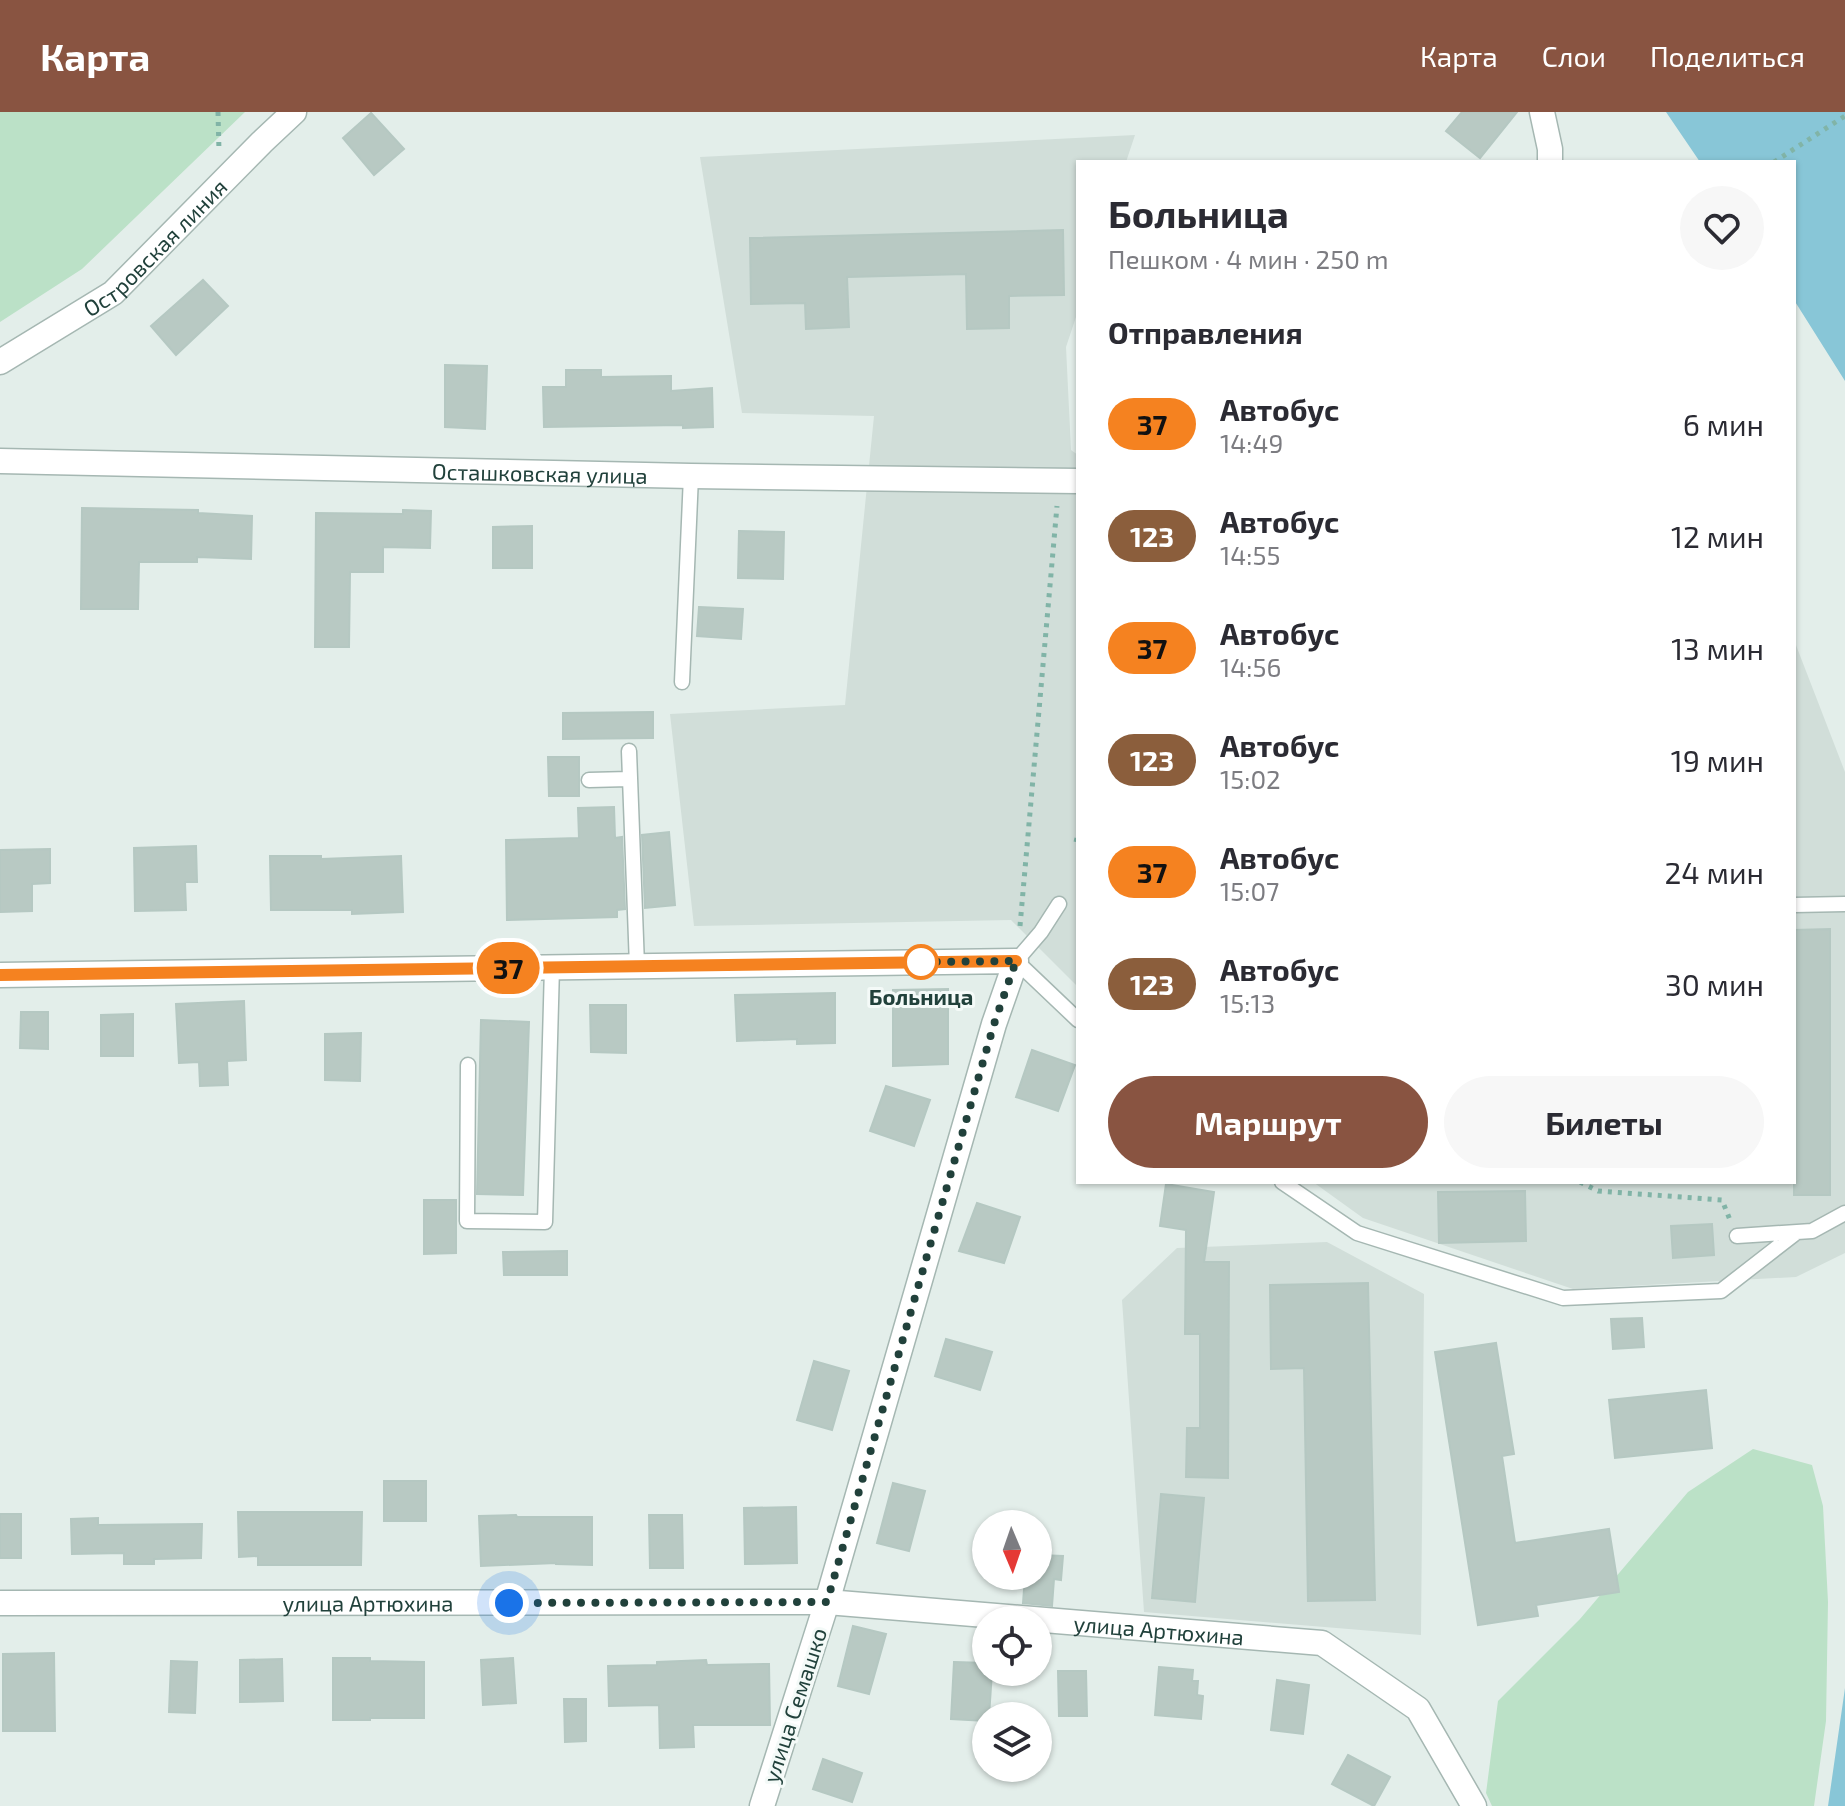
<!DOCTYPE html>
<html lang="ru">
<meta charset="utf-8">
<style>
:root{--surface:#fff;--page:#f7f7f7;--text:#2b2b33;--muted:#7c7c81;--accent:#895441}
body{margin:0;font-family:"Exo 2",sans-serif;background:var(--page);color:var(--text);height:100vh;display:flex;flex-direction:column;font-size:30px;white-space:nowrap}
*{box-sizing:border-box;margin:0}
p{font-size:26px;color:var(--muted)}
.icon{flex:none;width:44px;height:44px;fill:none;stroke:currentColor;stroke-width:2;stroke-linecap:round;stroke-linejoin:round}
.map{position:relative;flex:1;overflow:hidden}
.side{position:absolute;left:1076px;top:48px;width:720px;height:1024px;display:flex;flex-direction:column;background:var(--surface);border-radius:0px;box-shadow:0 2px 6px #0004}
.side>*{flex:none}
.badge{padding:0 16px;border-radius:26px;font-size:28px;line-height:52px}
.needle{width:52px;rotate:178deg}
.controls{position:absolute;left:972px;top:1398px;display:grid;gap:16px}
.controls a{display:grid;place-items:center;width:80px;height:80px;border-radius:50%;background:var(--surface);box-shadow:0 2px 6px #0004;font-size:40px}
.you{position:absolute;width:40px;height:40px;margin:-20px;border:6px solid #fff;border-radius:50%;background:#1a73e8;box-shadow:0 0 0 12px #1a73e833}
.map>.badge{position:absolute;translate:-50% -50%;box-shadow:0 0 0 4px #fff}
h2{padding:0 32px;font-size:30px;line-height:72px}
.round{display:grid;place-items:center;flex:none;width:84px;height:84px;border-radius:42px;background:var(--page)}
.summary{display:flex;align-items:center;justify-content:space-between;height:136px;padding:0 32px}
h1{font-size:38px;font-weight:700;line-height:60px}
.cta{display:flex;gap:16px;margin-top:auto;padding:16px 32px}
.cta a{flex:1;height:92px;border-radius:48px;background:var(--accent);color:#fff;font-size:32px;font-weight:700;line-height:92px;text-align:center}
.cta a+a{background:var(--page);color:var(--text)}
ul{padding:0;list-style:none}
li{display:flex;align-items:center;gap:24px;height:112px;padding:0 32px}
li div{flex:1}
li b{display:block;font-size:30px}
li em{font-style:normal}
li .badge{min-width:88px;font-weight:700;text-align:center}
header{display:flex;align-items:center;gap:48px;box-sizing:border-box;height:112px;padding:0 40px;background:var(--accent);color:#fff}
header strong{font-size:38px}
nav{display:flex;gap:44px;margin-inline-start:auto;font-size:28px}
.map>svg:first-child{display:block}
</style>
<header>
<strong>Карта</strong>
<nav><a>Карта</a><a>Слои</a><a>Поделиться</a></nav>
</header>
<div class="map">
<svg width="1845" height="1694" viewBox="0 0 1845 1694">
<rect width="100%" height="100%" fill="#e3eeea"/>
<path fill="#d1ded9" d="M1135,23L1126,50H1078V199L1066,235L1071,338L1078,343V875L1011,808L694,814L670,602L845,593L874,304L742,301L700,45Z
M1794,528L1845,660V1141L1796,1165L1573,1177L1363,1106L1313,1070H1794Z
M1327,1130L1424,1182L1421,1523L1144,1500L1122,1188L1177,1136Z"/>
<path fill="#bbe1c7" d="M0,0H245L82,157L0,210Z
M1753,1337L1812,1353L1823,1394L1828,1490L1826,1609L1814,1694H1492L1486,1681L1498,1589L1580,1507L1688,1380Z"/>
<path fill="#88c6d7" d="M1666,0H1845V269L1794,188V50H1700Z
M1845,1576V1694H1828Z"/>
<path fill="#b8c9c3" stroke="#b5c8c2" stroke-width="2" d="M1462,0H1517L1480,46L1446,19Z
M371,1L404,37L374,63L343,26Z
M1063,118L1064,183L1009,184V216L967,217L966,162L847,165L849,215L806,217L805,191L751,192L750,126Z
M203,168L228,194L176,243L151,214Z
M445,253L487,254L485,317L445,315Z
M566,258H601V265L671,264V279L712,276L713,315L683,316V313L544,315L543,275H566Z
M82,396L198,398V401L252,404L251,447L197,445V450H139L138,497H81Z
M403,398L431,399L430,436L383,435V460H350L349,535H315L316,401L403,402Z
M532,414V456H493V415Z
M739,419L784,420L783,467L738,466Z
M699,495L743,497L741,527L697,524Z
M653,600V626L563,627V601Z
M548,645H579V684H549Z
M614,695L615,726L622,725L625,797L617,798V805L507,808L506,728L579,726L578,696Z
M669,720L675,793L645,796L642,723Z
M196,734L197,770H185L186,798L135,799L134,736Z
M50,737V771L32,772V799L0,800V738Z
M270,744H321V747L401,744L403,800L352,802V798H271Z
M1830,817V1083H1794V818Z
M948,877V952L893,954V878Z
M835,881V931L797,932V927L737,929L735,883Z
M244,889L246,948L227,949L228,973L200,974L199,950L179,951L176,892Z
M590,893H626V941L591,940Z
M21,900H48V937L20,936Z
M133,902V944H101V903Z
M481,908L529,910L523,1083L477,1082Z
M361,921L360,969L325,968V922Z
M1032,938L1075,953L1058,999L1016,985Z
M886,974L930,988L914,1034L870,1019Z
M1166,1072L1214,1080L1204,1150H1229L1228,1366L1186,1365L1187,1316H1200V1222H1185L1186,1118L1160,1114Z
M1525,1079L1526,1129L1439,1131L1438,1080Z
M424,1088H456V1141L424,1142Z
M977,1091L1020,1105L1004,1151L959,1139Z
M1712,1112L1714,1143L1673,1146L1671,1114Z
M567,1139V1163H504L503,1140Z
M1368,1171L1375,1488L1308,1489L1304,1256L1271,1257L1270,1173Z
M1642,1206L1644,1235L1613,1237L1611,1207Z
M946,1227L992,1240L980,1278L935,1264Z
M1496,1231L1514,1342L1502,1344L1515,1431L1609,1417L1619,1480L1536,1493L1538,1504L1478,1513L1435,1240Z
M814,1249L849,1259L832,1318L797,1308Z
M1706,1278L1712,1336L1615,1346L1609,1288Z
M384,1369H426V1409H384Z
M893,1371L925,1379L909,1439L877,1431Z
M1161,1382L1204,1386L1195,1490L1152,1486Z
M796,1395L797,1451L745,1452L744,1396Z
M238,1400H362L361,1453H258V1444L239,1445Z
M0,1402H21V1446H0Z
M516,1403L517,1405H592V1453L556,1452V1451L481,1454L479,1404Z
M649,1403H682L683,1456H650Z
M98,1406V1413L202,1412L201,1446L154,1447V1452H124V1441L72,1442L71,1407Z
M1038,1443L1063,1444L1061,1468L1054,1467L1052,1494L1023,1491L1025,1464H1038Z
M853,1514L886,1522L869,1582L838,1574Z
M54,1541L55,1619H3V1542Z
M333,1546H370V1549L424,1550V1606H370V1608H333Z
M513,1546L516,1591L483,1593L481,1548Z
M282,1547L283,1589L240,1590V1548Z
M706,1548L707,1553L769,1552L770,1613H693L694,1635L660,1636L659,1593L609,1594L608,1554L657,1553V1550Z
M171,1549L197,1550L195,1601L169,1600Z
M954,1550L986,1551V1560H992L989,1604H986V1609L951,1607Z
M1159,1555L1193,1558L1192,1569H1198L1197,1583L1203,1584L1201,1607L1155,1603Z
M1058,1559H1086L1087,1604H1059Z
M1277,1568L1309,1573L1303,1622L1271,1618Z
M564,1587H586V1629L565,1630Z
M1348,1643L1390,1665L1374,1694L1332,1672Z
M823,1647L862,1661L852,1690L813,1677Z"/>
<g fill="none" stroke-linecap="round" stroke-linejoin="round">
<defs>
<path id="lane" d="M682,570L691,364
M629,639L637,854
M589,668L629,667
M1059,792L1041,820L1016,849L1078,908
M1794,793L1845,792
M468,953L467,1109L545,1110L552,855
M1282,1070L1357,1121L1563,1186L1721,1179L1797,1120
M1737,1124L1812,1119L1845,1101"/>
<g id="street">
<path d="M1542,0L1550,37V50"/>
<path id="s1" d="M0,250L113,181L262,30L294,0"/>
<path id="s2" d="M0,349L691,364L1078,369"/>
<path d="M0,863L1016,849L994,912L827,1490L762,1694"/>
<path id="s3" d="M0,1491L827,1490L1322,1531L1418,1597L1474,1694"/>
</g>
</defs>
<use href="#lane" stroke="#a5b7b2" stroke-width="17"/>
<use href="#street" stroke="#a5b7b2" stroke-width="27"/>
<path stroke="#81b4a7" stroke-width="5" stroke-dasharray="4 6" stroke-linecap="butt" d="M218,0L219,39
M1774,50L1845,4
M1076,730L1078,722
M1020,814L1057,394
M1580,1070L1598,1079L1722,1088L1730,1108"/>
<use href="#lane" stroke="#fff" stroke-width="14"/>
<use href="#street" stroke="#fff" stroke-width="24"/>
</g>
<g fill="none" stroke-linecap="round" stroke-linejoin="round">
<defs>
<path id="line" d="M0,863L1016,849"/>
</defs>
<use href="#line" stroke="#fff" stroke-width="18"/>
<use href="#line" stroke="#f58220" stroke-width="12"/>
<path stroke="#21413b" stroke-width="8" stroke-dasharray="0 14.4" d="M509,1491L827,1490L994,912L1016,849L921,850"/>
</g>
<circle fill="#fff" stroke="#f58220" stroke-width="4" cx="921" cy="850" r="16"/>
<g text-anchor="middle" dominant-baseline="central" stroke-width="6" stroke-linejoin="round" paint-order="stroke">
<g font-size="22" fill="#21413b" stroke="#f4faf8">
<text stroke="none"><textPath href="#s1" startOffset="194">Островская линия</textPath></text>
<text stroke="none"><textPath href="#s2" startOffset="540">Осташковская улица</textPath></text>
<text stroke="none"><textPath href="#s3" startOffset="368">улица Артюхина</textPath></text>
<text stroke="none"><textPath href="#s3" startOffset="1160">улица Артюхина</textPath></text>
<text transform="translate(794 1593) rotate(-72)">улица Семашко</text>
</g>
<g font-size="22" font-weight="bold" fill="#21413b" stroke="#f4faf8">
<text x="921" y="884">Больница</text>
</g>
</g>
</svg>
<div class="controls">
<a><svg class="needle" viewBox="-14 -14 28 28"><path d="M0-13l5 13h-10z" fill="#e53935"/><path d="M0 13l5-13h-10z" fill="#7c7c81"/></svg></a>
<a><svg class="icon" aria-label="locate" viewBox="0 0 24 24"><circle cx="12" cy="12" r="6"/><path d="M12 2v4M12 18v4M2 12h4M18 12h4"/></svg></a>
<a><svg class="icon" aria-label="layers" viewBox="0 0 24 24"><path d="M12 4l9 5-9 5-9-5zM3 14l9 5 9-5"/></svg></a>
</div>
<div class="you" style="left:509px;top:1491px"></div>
<b class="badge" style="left:508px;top:856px;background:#f58220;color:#111">37</b>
<section class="side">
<div class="summary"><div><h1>Больница</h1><p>Пешком · 4 мин · 250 m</p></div><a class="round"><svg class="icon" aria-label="heart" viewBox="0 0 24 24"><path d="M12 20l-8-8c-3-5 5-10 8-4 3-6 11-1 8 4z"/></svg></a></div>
<h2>Отправления</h2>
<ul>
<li><span class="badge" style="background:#f58220;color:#111">37</span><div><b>Автобус</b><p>14:49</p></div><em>6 мин</em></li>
<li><span class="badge" style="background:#8b5e3c;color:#fff">123</span><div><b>Автобус</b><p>14:55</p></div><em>12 мин</em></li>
<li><span class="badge" style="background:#f58220;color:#111">37</span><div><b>Автобус</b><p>14:56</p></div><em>13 мин</em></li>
<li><span class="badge" style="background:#8b5e3c;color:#fff">123</span><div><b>Автобус</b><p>15:02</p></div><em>19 мин</em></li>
<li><span class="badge" style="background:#f58220;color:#111">37</span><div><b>Автобус</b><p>15:07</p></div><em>24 мин</em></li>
<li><span class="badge" style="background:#8b5e3c;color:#fff">123</span><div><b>Автобус</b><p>15:13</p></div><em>30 мин</em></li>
</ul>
<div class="cta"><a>Маршрут</a><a>Билеты</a></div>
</section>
</div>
